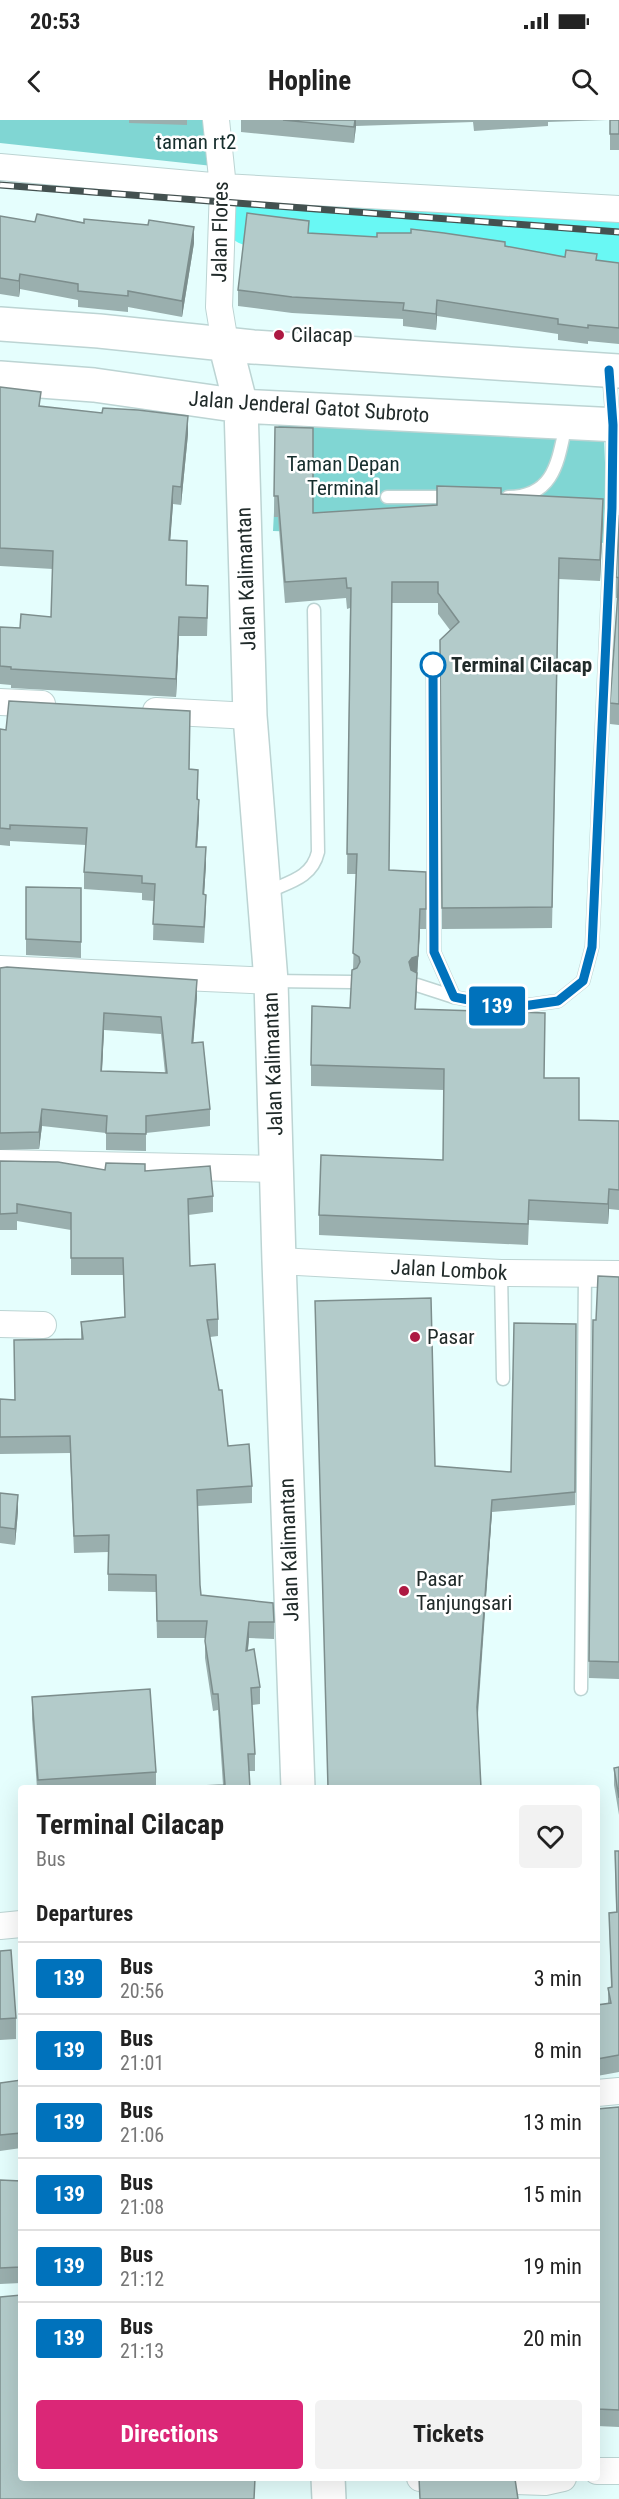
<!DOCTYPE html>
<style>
:root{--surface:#fff;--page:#f2f2f2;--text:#222;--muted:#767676;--line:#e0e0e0;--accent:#db2777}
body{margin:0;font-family:"Roboto Condensed",sans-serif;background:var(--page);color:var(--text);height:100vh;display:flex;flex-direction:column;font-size:22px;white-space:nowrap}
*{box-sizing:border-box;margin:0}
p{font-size:20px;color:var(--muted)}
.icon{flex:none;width:33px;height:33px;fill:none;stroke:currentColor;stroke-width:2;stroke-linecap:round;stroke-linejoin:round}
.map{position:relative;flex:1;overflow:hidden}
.drawer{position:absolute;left:18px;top:1665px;width:582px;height:696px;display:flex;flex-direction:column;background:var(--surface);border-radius:6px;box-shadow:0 6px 24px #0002}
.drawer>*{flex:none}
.badge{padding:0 12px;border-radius:4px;font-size:21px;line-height:39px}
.map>.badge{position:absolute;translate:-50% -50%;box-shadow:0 0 0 3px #fff}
h2{padding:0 18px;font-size:22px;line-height:54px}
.round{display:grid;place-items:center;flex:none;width:63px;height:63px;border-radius:6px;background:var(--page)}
.summary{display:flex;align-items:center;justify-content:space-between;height:102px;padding:0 18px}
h1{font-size:28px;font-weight:700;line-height:45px}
.primary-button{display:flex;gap:12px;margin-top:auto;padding:12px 18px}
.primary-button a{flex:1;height:69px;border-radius:6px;background:var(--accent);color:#fff;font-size:24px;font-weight:700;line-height:69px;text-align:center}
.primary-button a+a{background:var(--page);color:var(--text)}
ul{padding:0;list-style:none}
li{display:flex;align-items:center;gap:18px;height:72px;padding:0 18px;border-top:2px solid var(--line)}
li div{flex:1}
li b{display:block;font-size:22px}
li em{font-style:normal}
li .badge{min-width:66px;font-weight:700;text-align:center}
.status{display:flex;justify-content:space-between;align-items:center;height:42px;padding:0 30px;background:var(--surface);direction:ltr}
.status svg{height:16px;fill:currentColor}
header{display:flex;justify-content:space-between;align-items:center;height:78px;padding:0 18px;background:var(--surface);font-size:27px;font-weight:700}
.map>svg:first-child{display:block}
</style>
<div class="status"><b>20:53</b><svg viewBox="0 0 49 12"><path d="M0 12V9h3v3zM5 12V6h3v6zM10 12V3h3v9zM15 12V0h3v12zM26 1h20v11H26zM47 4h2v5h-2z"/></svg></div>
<header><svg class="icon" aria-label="back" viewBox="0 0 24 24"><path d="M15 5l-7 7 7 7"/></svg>Hopline<svg class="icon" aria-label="search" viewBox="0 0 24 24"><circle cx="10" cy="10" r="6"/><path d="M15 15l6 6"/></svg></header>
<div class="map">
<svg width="619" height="2379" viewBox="0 0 619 2379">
<rect width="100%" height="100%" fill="#e5fefd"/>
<path fill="#80d6d3" d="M0,0H218L222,47L0,23Z
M279,296L604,316L608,423L273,411Z"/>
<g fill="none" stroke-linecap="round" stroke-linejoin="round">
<path stroke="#69f8f4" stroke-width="60" d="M252,96L619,125"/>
<defs>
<path id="lane" d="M387,377H451
M508,377C555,377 558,340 566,304
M433,545L434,832L454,877L509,888L558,881L583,861L592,827L612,388L613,305L609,253
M267,772C289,762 312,758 318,732L314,490
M272,861L352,862
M417,865L454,877
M501,1153L503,1259
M581,1569L585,1154"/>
<path id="street" d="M216,0L223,67L219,187L225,223
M0,47L223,67L619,89
M0,582L42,584
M156,591L250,596
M0,849L271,861
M0,1043L277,1049
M279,1141L501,1153L619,1154
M0,1204L43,1205
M0,1806L21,1804
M597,1973L619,1971
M597,2351H619
M420,2358L545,2362L563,2358"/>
<path id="secondary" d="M0,204L99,211L253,227L619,251
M225,223L241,286L250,596L271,861L279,1141L298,1668
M0,258L94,265L241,286L619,305
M328,2358L329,2379"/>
</defs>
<use href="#lane" stroke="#bcd4d3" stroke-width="15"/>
<use href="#street" stroke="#bcd4d3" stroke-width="28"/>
<use href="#secondary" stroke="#bcd4d3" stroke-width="36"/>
<use href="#lane" stroke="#fff" stroke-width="12"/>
<use href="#street" stroke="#fff" stroke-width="26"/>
<use href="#secondary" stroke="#fff" stroke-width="33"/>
<defs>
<path id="rail" d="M0,65L619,112"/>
</defs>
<use href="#rail" stroke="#445150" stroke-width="7"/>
<use href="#rail" stroke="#fff" stroke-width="4.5" stroke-dasharray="14" stroke-linecap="butt"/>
</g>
<path fill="#9aafae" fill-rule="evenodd" d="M129,0H187V5L129,3Z
M241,0H608L548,2V6L474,11L473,2L356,6L354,23L241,12Z
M619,0V30H610V14Z
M0,96L35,102L194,123L182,197L128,187V192L78,187V180L20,169L19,177L0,174Z
M309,113L505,127L565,137L619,143V224L588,221V224L558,220V214L437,196L436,210L403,206V199L292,193L238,186V170Z
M0,267L41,286L188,314L181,385L173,384L170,420L187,465L208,484L207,516H179L176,577L11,568V565L0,564V507L20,508L51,497L53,449L0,446Z
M275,307L313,393L437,385L501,374L603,399L600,461L559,459L552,808L442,809L440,520L450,510L438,494V483H392L389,750L426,752V809H420L417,857L416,889L544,958L579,1000L619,1001V1090L609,1089L608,1104L529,1100L528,1125L319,1115V1095L443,1040L444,970L311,966V945L350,888L353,850L356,754H347L350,488L347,489L346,478L285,483L278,397H274Z
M619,395V605L610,604V583L618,478H616V457Z
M190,608L189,649L198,650V680L199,697L197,727L206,744L204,775L206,791L204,823L153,820L154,781L142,780V773L84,769V752L86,725L10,721V726L0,725V609Z
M81,768V838L26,835V819Z
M0,848L197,877L193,923L210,989V1006L146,1013V1031L106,1030V1013L42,1006L39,1029L0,1030ZM104,910L161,914L165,953L102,952Z
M0,1041L105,1050L145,1051L213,1076V1092L188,1095L190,1146L218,1199V1216L210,1217L228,1326L252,1366V1383L197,1386L200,1465L201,1475L274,1502V1519L249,1518L248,1530L260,1567V1584L252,1585L255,1634V1651H249L250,1668H37L32,1599V1577L156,1652V1668L223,1665L218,1590L213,1591L205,1538V1518H157L156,1472L108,1471V1432L74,1433L70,1333L0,1334V1279L14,1280L81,1220V1202L125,1197L123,1155H71V1110L17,1101V1110H0Z
M619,1157V1559L589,1558L593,1200H596Z
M576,1204L575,1385L492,1392L478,1595L435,1346L511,1352Z
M0,1373L18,1391L15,1425L0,1423Z
M619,1647V1695L614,1665V1648Z
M615,1731H619V1952L597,1956V1886L608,1883V1868L611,1867L609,1793L616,1792Z
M0,1831L16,1898V1919L0,1920Z
M21,1960V2028L0,2031V1963Z
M619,1987V2307L597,2306V1989Z
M0,2060L21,2061V2163L0,2164Z"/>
<path fill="#7d8e8d" d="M355,0H356V6L354,23Z
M194,107V123L182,197V181Z
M20,154V169L19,177V161Z
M437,180V196L436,210V194Z
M188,296V314L181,385V367Z
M173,366V384L169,438V420Z
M603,379V399L600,461V440Z
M179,497V516L176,577V559Z
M199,680V697L196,743V727Z
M206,727V744L203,791V774Z
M420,789V809L417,857L415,910L412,859L409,842Z
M197,860V877L192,940V923Z
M104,893V910L101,968V951Z
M42,989V1006L39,1029V1012Z
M609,1069V1089L608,1104V1084Z
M18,1375V1391L15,1425V1409Z
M492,1380V1392L477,1600V1587Z
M249,1502V1518L246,1547V1531Z"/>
<path fill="#b3cbca" stroke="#7d8e8d" stroke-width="1.5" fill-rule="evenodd" d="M283,0H355L354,7Z
M610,0H619V14H610Z
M247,93L309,101L308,113L377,117V113H411V109L444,113L505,122V126L565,137L566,130L597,134L596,140L619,143V208L588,205V208L558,204V199L437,180L436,194L403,190L404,183L292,177L238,170Z
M37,94L84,103V99L148,105L149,100L194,107L182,181L128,171V176L78,171V164L20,154L19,161L0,158V96L35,102Z
M0,267L41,272L39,286L102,293L103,288L138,290L188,296L181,367L173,366L169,420L187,421L186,465L208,466L207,498L179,497L176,559L11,549V547L0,546V507L20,508L21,494L51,497L53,431L0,428Z
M275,307L313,308V393L437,385V366L501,368V374L603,379L600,440L559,438L552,787L442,788L440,520L459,502L438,473V462H392L389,750L426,752V789H420L418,836L412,838L409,842L411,850L417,853L415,889L545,893L544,958H579V1000L619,1001V1070L609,1069L608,1084L529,1080L528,1104L319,1095L321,1035L443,1040L444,949L311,945L312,886L350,888L352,850L357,848L360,842L359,837L353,833L357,734H347L351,468H347L346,458L285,462L278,376H274Z
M619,395V584L610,583L619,458L616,457Z
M9,581L190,591L189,649L198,650L197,679L199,680L196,727H206L203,774L206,775L204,807L153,804L155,764L142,763V756L84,752L87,708L10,705V709L0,708V609L6,610Z
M26,767L81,768V822L26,819Z
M7,847L197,860L192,923L203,922L210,989L146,996V1014L106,1013L107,996L42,989L39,1012L0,1013V848ZM104,893L161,897L167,953L101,951Z
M0,1041L58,1042L105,1050L106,1043L145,1044V1051L210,1046L213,1076L188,1079L190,1146L215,1144L218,1199L207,1200L219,1270H222L228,1326L249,1324L252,1366L197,1370L200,1465L201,1475L273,1483L274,1502H249L246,1531L254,1529L260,1567L251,1568L255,1634H248L250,1668H152L225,1665L218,1574H213L205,1521L207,1501H157L156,1455L108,1454L109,1415L74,1416L70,1316L0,1317V1279L15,1280L14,1220L83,1219L81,1202L125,1197L123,1138H71V1093L17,1084V1093L0,1094Z
M598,1156L619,1157V1542L589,1541L593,1200H596Z
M431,1178L435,1346L511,1352L514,1203L576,1204L575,1372L492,1380L477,1587L481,1668H328L315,1181Z
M0,1373L18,1375L15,1409L0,1407Z
M150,1569L156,1652L38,1660L32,1577Z
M619,1647V1678L614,1648Z
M615,1731H619V1935L597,1939V1885L611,1883L608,1868L612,1867L609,1793L617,1792Z
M11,1830L16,1898L0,1899V1831Z
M21,1960V2013L0,2015V1963Z
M619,1987V2290L597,2289V1989Z
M0,2060L21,2061V2147L0,2148Z
M21,2175V2358H255L254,2379H0V2177Z
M419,2358L515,2359L518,2379H420Z"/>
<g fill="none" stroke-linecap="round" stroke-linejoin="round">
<defs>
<path id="line" d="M433,545L434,832L454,877L509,888L558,881L583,861L592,827L612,388L613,305L609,250"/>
</defs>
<use href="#line" stroke="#fff" stroke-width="14"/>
<use href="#line" stroke="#0072bc" stroke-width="9"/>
</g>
<g fill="#ad1942" stroke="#fff" stroke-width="2">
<circle cx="279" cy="215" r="6"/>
<circle cx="415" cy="1217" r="6"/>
<circle cx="404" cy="1471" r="6"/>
</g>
<circle fill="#fff" stroke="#0072bc" stroke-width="3" cx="433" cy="545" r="12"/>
<g text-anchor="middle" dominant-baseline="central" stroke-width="5" stroke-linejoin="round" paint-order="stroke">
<g font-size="21" fill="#162e2d" stroke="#fff">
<text x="196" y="22">taman rt2</text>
<text x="343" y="344">Taman Depan<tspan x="343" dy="24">Terminal</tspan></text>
</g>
<g font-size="21" fill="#212b2a" stroke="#fff">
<text transform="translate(220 112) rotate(-89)">Jalan Flores</text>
<text transform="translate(309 287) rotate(4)">Jalan Jenderal Gatot Subroto</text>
<text transform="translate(246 459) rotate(-92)">Jalan Kalimantan</text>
<text transform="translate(273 944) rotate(-92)">Jalan Kalimantan</text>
<text transform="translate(449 1150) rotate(3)">Jalan Lombok</text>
<text transform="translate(289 1430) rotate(-92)">Jalan Kalimantan</text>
</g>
<g font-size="21" fill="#212b2a" stroke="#fff" text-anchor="start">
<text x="291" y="215">Cilacap</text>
<text x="427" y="1217">Pasar</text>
<text x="416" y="1459">Pasar<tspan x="416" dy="24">Tanjungsari</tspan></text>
</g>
<g font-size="21" font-weight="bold" fill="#212b2a" stroke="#fff" text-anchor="start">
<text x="451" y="545">Terminal Cilacap</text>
</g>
</g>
</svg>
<b class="badge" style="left:497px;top:886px;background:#0072bc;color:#fff">139</b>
<section class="drawer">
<div class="summary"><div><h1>Terminal Cilacap</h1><p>Bus</p></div><a class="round"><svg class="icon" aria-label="heart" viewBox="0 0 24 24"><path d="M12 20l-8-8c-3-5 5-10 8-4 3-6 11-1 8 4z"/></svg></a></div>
<h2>Departures</h2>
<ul>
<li><span class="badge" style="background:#0072bc;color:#fff">139</span><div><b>Bus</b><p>20:56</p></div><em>3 min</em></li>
<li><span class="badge" style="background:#0072bc;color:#fff">139</span><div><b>Bus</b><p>21:01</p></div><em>8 min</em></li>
<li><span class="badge" style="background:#0072bc;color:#fff">139</span><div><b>Bus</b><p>21:06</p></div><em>13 min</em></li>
<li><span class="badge" style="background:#0072bc;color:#fff">139</span><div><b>Bus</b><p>21:08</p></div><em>15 min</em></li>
<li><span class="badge" style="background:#0072bc;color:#fff">139</span><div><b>Bus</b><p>21:12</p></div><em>19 min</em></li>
<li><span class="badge" style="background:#0072bc;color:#fff">139</span><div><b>Bus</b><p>21:13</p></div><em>20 min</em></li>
</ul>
<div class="primary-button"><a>Directions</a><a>Tickets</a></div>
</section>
</div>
